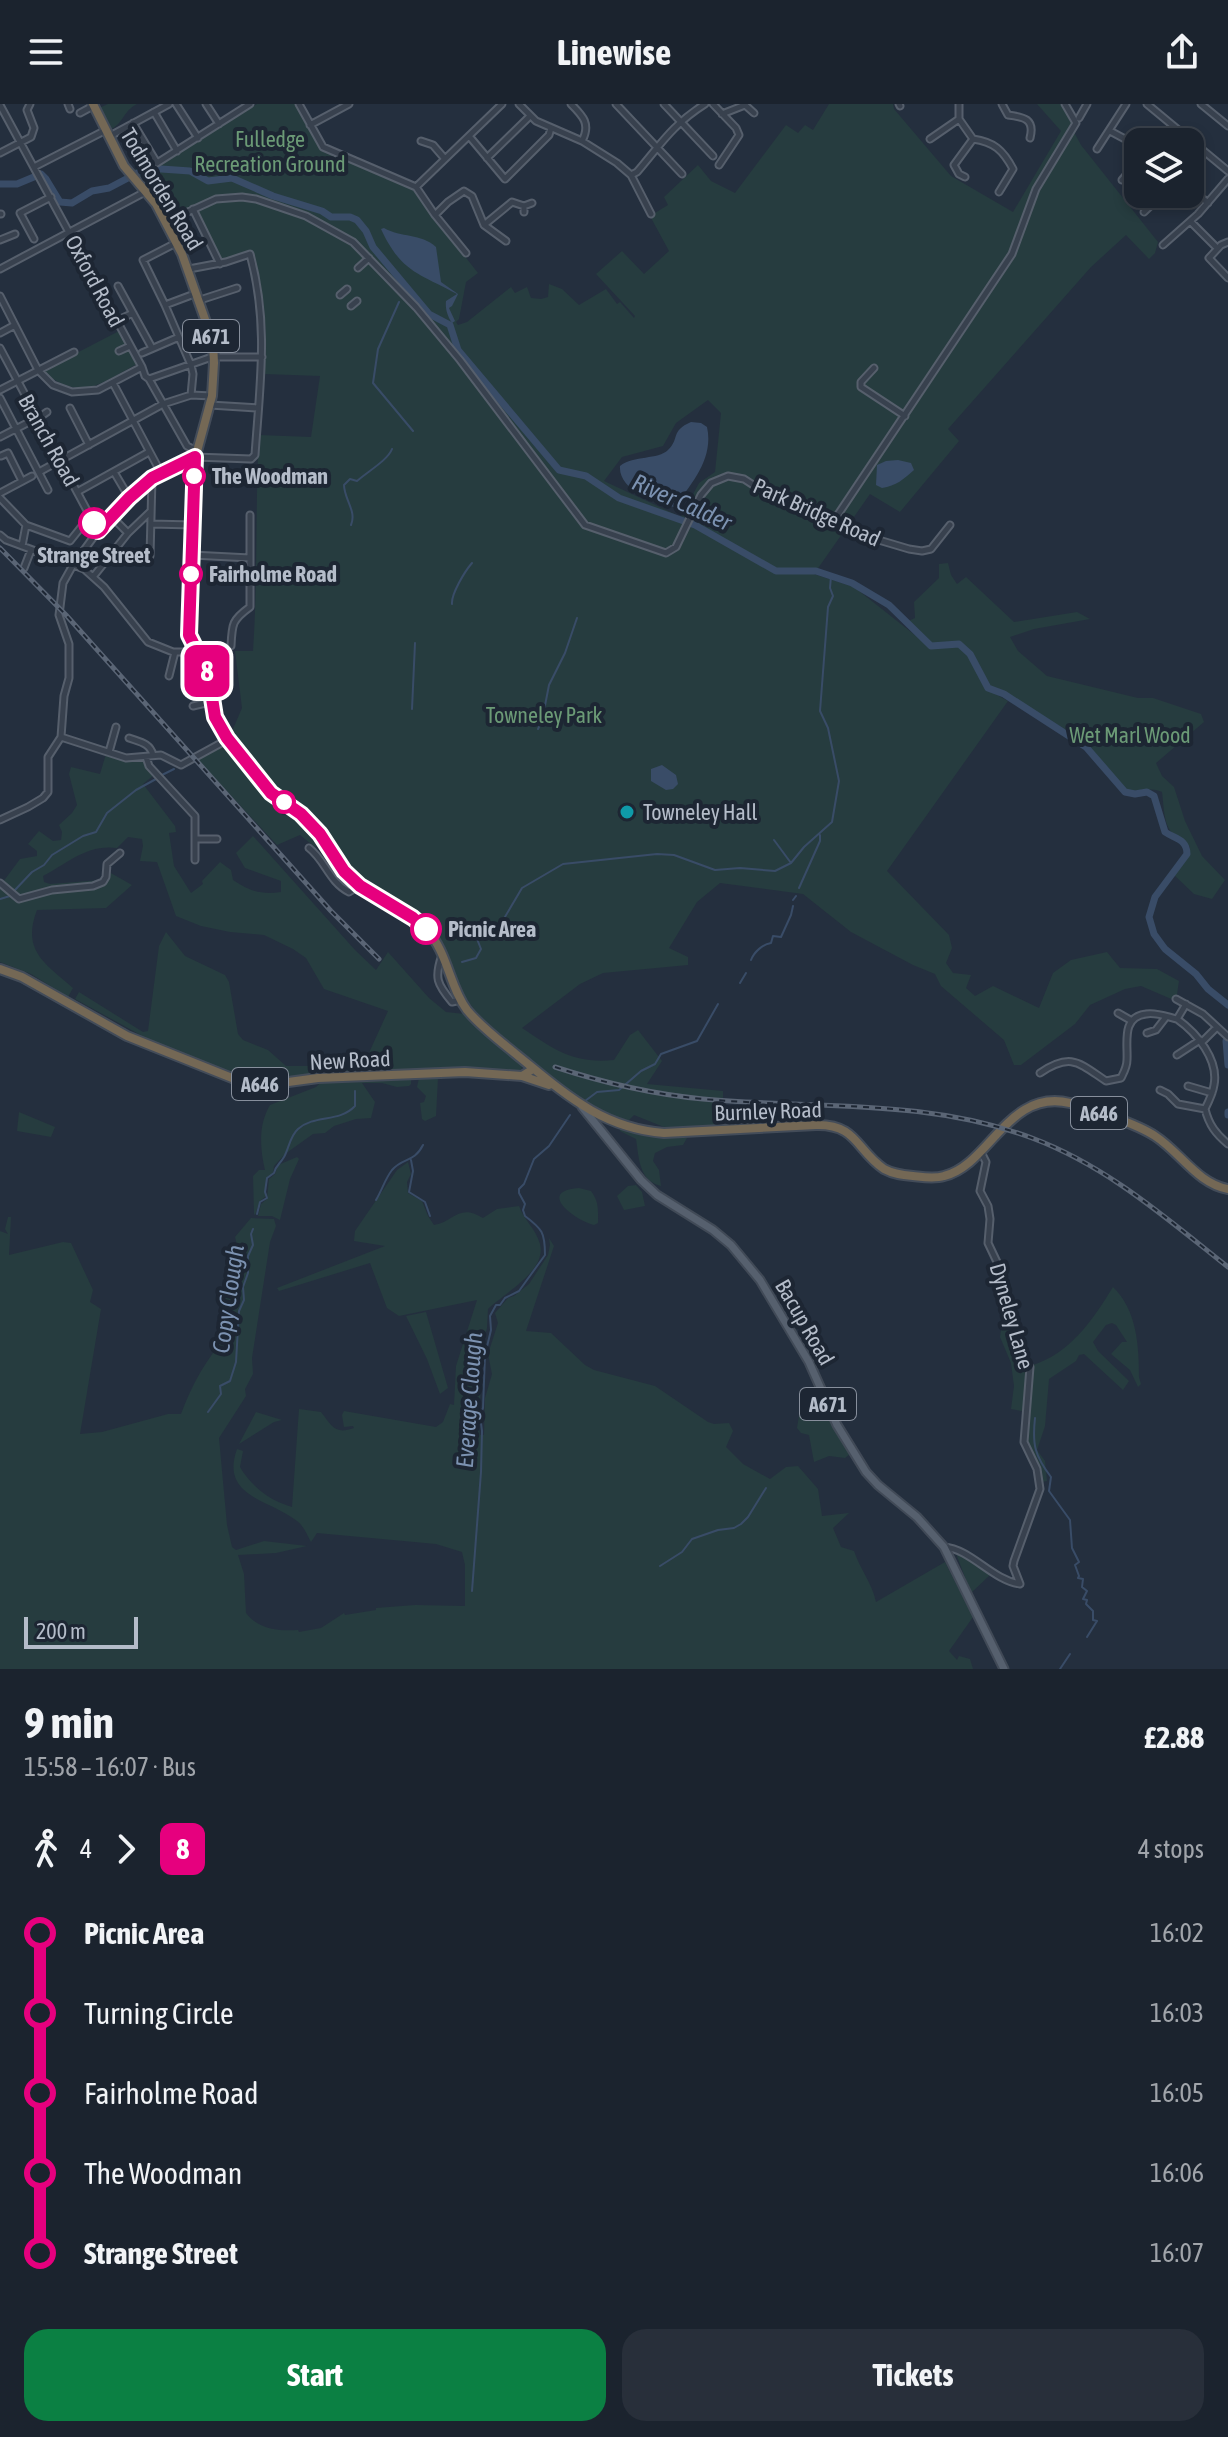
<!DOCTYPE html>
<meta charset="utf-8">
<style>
:root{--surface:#1b232e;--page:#282f3a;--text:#f1f3f6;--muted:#a0a4aa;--line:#39404a;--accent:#0b8043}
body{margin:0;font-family:"Asap Condensed",sans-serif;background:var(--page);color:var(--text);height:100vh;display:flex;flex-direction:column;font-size:30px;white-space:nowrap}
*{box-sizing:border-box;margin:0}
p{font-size:26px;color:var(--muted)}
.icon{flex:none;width:44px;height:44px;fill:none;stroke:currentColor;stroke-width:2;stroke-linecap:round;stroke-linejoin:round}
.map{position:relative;height:1565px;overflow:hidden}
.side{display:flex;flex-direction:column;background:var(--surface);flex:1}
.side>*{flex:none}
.badge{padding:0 16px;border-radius:12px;font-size:28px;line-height:52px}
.controls{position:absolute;left:1124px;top:24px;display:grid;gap:16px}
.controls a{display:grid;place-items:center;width:80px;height:80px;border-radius:16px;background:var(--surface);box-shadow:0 4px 12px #0003,0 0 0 2px var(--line);font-size:40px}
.scale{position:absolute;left:24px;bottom:20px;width:114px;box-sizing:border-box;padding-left:8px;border:4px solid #b4bcc9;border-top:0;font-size:22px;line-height:28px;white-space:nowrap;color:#b4bcc9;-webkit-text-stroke:6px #1d2633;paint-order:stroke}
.map>.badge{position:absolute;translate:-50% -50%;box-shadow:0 0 0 4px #fff}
.legs{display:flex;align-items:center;gap:12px;height:88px;padding:0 24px;font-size:26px}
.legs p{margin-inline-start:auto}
.summary{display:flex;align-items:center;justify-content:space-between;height:136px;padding:0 24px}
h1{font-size:44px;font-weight:700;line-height:60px}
.action{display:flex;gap:16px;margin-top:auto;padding:16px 24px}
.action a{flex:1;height:92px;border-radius:24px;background:var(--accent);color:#fff;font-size:32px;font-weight:700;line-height:92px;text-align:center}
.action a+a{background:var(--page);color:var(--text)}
ul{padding:0 24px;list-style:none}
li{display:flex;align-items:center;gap:28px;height:80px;font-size:30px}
li i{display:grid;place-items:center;width:12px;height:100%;margin:0 10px;background:currentColor}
li i::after{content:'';width:20px;height:20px;margin:-10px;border:6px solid;border-radius:50%;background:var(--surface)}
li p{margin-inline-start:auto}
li:first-child i{background:linear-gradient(#0000 50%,currentColor 0)}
li:last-child i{background:linear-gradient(currentColor 50%,#0000 0)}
header{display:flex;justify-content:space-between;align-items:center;height:104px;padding:0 24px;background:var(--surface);font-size:36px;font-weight:700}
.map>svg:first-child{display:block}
</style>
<header><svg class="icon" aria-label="menu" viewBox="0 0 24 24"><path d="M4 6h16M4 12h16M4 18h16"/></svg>Linewise<svg class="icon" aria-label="share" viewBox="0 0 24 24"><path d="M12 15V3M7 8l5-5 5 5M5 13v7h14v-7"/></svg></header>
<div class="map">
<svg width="1228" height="1565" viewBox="0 0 1228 1565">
<rect width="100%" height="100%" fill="#242f3e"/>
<path fill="#263c3f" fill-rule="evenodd" d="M108,0H137C122,8 125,18 110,26L99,4Z
M257,0H295L320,45L418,87L430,108L478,169L466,178L459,215L456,218L458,221L467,218L511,183L515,189L527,183L531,194L541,195L548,193L549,180L562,185L579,201L606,185L617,200L620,198L634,214L635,212L596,170L622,147L644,170L669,147L650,112L668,101L664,93L698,61L711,77L735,89L786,21L798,29L805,21L813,26L829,0H893L894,5L951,72L1013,108L1061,27L1037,0H1060L1074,18L1075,30L1081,41L1158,138L1155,149L1149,155L1126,131L1091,163L948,325L959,337L900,408L870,390L814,470L854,483L930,543L957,541L968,550L988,586L1008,597L887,767L949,831L952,844L946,859L953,869L971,871L966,884L975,892L993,882L1039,904L1053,869L1071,856L1107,848L1120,864L1157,865L1179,877L1176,897L1141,882L1125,885L1090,901L1075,920L1021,961H1014L1004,936L941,882L935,870L913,861L851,828L803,790L720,779L697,798L669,844L688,853V861L603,869L580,880L522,924C555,946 574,960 614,956L630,931L638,926L662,957L647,980L723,987V1022L664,1023L634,1011L627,1018L578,995L495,927L474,906L459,883L442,838L428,821L415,810L381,789L348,764L324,728L310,712L275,687L230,632L242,604L235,547H253C258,475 255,404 259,331L311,333L320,272L264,270C268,228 265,186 252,146L221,157L195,101L170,112C159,104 145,79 134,66L141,62H159ZM708,296L721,309L715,368L699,379L681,413L604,377L622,353L663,342L676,319Z
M119,227L137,260C98,281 81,298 42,267Z
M948,459L951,471L957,480L966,473L1014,518L1077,508L1090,515L1034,525L1010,533L1018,547L1047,572L1138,594H1153L1201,610L1204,618L1156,659L1162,672L1174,683L1185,717L1202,752L1225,776L1212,795L1194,790L1174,771L1188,752L1190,743C1185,737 1178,735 1173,730C1163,720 1164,701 1162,688C1143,681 1138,691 1122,684L1084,637L1009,591L989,583L971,548L959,538L931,540L906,518L915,514L914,498L939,474V460Z
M224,640L245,667L277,699L282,711L293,712L320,739L315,743L300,731L277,741L196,654Z
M106,650L142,656L154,671L143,680L175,722L176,728L169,729L174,762L191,789L203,780L202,777L220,758L231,766L233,776C249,787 261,791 281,788V777L245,764L236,749L253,732L355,846L376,866L388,848L429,894L446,908L465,910L520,957L522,965L515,968L477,965L329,969L261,976L233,970L146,934L75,895L79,888L143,928L148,927L159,842L166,828L185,852L225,871L229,878L238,930L243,936L268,946L286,962H363L388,907L324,885L306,854L293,845L264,831L230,828L201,822L176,812L157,758L140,757L143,742L142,735L128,733L117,744C87,740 68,759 43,772L44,778L50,780L101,776L109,768L132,781L106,804L37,806C21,847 46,860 73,884L68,893L31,870L0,858V782L20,755L37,752V747L28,740L39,727L53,737L61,736L62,728L59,721L72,709L77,701L69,670L71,663L100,670Z
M411,974V980L409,982L397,983L382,979H362L375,998L371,1014L356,1015L334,1022L325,1029L313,1030L285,1050L274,1062L273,1070L266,1074L265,1093L260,1097L255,1111L254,1110L253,1072L259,1066H265C260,1045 258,1021 270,1001L316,983L321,978Z
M419,974H438L436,1012L425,1017L422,1015L420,999L424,998L426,992L417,983Z
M19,1008L55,1023L51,1033L17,1027Z
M620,1023L637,1029L687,1034L683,1041L667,1043L655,1049L653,1057L659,1066L661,1082C639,1077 639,1054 636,1035L620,1027Z
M297,1053L299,1055L290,1075L280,1116L272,1112H258L261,1100L267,1095L269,1075L275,1070L278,1061Z
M408,1058L411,1070L407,1078L408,1089L422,1097L428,1112L434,1121C455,1117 459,1099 483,1114L497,1105L519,1102C524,1116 536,1125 540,1140C547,1167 504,1189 488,1205L487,1224L481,1247L480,1306L477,1312L480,1331H484L485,1294L492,1270L488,1250L498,1219L495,1209L508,1194L514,1192L529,1180L548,1151L550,1141L549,1134L554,1142L526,1227L551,1229L585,1261L594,1266L655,1282L708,1318L714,1320L729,1319L733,1327L726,1343L743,1360L770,1375L786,1363L798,1362L818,1385L822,1412L849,1409L833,1424L841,1443L854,1447C860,1465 872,1479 876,1498L945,1458L973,1513L949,1547L957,1556L959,1552L970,1555L973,1565H0V1127L8,1130L5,1125L8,1113H11L9,1151L63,1138L71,1139L93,1186L90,1198L101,1205L80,1330L102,1328L168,1310H181C192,1280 207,1254 228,1230L220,1207C229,1179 243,1162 235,1133L251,1114L274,1115L276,1122L270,1138L252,1254L253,1270L245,1285L246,1292L219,1334L227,1421L232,1443L236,1446L264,1437L307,1442L276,1449L238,1451L244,1470L246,1509C259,1526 279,1527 298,1526L299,1528L321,1524L344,1509L345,1511L376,1506V1504L415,1501L465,1502V1461L462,1448L436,1440L317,1429L311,1438C307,1431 304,1422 297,1417C269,1395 220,1393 237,1345L243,1347L240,1363C251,1382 270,1397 292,1403L299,1305L321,1308C332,1322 335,1331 354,1324L353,1322L344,1323L342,1311L344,1307L436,1323L443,1318L450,1300L454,1301L456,1262L477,1196L399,1212L387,1204L370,1159L279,1187L277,1184L385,1142L354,1137L355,1127L397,1066Z
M636,1081L642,1088L645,1102L624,1106L617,1092L628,1082Z
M579,1084L591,1087C599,1098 598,1105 598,1119L594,1121C574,1116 536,1087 579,1084Z
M1113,1183C1137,1206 1139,1242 1139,1273L1141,1280L1138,1283L1130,1266L1111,1250L1122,1238H1127L1116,1221L1112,1219L1106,1221L1093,1238L1098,1247L1129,1277L1123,1286L1084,1250L1079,1251L1076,1257L1049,1275L1045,1322L1037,1346L1045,1357L1047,1377L1041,1378L1026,1339L1027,1308L1011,1305L1014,1282L1011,1259L1000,1233L1004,1205L1012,1208L1017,1235L1030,1262C1070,1250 1092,1217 1113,1183Z
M426,1208L448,1284L440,1290L427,1255L406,1212Z
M825,1301L833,1321L850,1350L845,1354L829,1352L814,1358L809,1331L801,1329L797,1324L799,1312Z
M256,1308L282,1316L274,1318L239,1340Z
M955,1447L990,1471L971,1489Z"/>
<path fill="#394c67" d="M384,124C401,134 421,129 436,143L441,178L458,190L452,202L449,204L455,217L452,219C448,213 445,205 446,197L457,190C418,169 401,168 381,125Z
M691,318L701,319L707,323C714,354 692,380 674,403C655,399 618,386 620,362C634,351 658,356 668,346C680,335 670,327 691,318Z
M898,356L911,359L914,366C904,375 896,382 882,384L876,381L877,361L886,357Z
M662,661L676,671L678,680L673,685L666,686L651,677V665Z"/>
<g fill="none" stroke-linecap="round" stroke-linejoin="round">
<path stroke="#394c67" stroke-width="2" d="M399,198L378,245L373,279L413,327
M351,421C357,407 344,395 344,381L350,375L357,377C367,368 388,356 392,345
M452,500C451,490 465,467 472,459
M412,605L415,539
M538,625L542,617L549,581L565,549L577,514
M162,671L174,665
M774,736L791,759L804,743L832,718L839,677L828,624L820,607L828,503L833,492L830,484L831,472
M799,784L820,737V731
M14,787L32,768L44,761L52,751L83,732L96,728L107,709L136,686L156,675
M0,795L10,792
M793,796L796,792
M751,856C754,848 763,840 771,839L773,832L781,833L791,811L793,802
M462,858L476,854L481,845L477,835L499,823L522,784L563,760L657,750L674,751L715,766L740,764L775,767L791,759
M740,879L746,869
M372,963L379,950
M585,997L597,988L619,986L641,967L655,960L661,950L697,937L718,900
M411,1056L413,1067L409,1088L425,1098L430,1112
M376,1096C382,1086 385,1075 392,1066C403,1053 414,1059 423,1041
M257,1110L260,1098L267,1094L265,1088L267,1074L274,1069C276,1061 280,1060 284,1053C289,1044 290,1032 298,1025C315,1010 339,1019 355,1002V987
M208,1308L221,1290L220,1282L230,1277L236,1258L239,1207L244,1196L243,1183L248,1169V1152L253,1141L251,1130L253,1125
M1035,1314C1032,1341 1035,1352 1051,1373L1049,1387L1070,1416L1072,1444L1079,1458L1075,1461L1079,1472L1078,1474L1083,1475L1082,1483L1087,1487L1083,1495L1087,1496L1086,1500L1093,1507V1516L1097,1517L1087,1533
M660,1462L682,1448L692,1435L718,1426L734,1424L741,1420L748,1413L766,1384
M472,1487L481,1368L482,1327L480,1311L483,1304L485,1251L491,1226L490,1212L496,1201H500L505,1194L519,1187L545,1151C545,1128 542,1125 525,1112L523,1106L525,1100L519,1089V1085L524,1080L534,1055L549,1042L570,1011
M1060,1565L1070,1550"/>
<path stroke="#394c67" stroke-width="7" d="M0,80H17L41,70L46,75L60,98L72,99L92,87L109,84L147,64L190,67L208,77L232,74L273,92L322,107L331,113H350L357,116L366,127L373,143L429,210L450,221L458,246L559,366L586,372L619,394L695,421L776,467H816L852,479L889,501L931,542L959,540L970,550L988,584L1004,590L1086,643L1125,688L1135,690L1147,688L1154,692L1165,728C1175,735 1187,735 1187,750L1155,793L1149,813L1154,830L1165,845L1196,870L1208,885L1228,901
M1228,935L1226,937L1228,961
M1228,1008V1011"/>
<defs>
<path id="minor" d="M68,0L70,5
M176,0L198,34
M206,0L219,20
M299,0L323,43L416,83
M519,0L536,17L582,37L617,59L631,71L651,110
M571,0C583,12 591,20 582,37
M616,0L682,70
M664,0L713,52
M713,0L736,24L739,31L719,61
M899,0L900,2
M959,0V15L973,35C994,38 1003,46 1013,65
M1002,0L1008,11C1024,13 1035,15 1030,34
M1147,0L1228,67
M1201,0L1228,22
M0,1L142,263L145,272L149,275L187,342L195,346
M154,8L177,47
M80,9L93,2
M722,10L745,1L754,9
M1079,14L1087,0
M133,19L157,59L250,0
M310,21L349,0
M1110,27L1138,42
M110,32L169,0
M469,32L505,75L549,31L551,24
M930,35L959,15
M421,37L433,41L445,55
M1097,45L1126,0
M0,49L31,33L34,24L27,6L30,0
M487,54L530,12
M34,63L106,26
M631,71L637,68C661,40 672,21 705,0
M965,73L959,70L954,61L973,35
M1122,76L1138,57
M416,83L502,0
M416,83L435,111L466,149
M1190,84L1208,99
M999,88L1013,65
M524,102L532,99
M193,105L220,160
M1144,108L1163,90
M0,110H1
M435,111L448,98L464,87L472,92L484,121L506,137
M166,118L216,95L242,93L256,95L306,112L353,138L416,203L460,256L585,421L666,449L676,443L701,391L711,379L728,372L744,375L764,388L872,434L909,445L922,447L931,445L950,421
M1191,118L1217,144
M484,121L512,98L524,102V108
M34,135L20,109L51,93
M0,136L15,130
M1228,138L1221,141L1209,154L1228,174
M176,139L143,156L165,201L191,261L193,270L191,291
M1163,141L1198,110L1228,75
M358,164L369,154
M0,165L145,88
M118,182L152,244
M340,191L347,185
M0,192L38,266L53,281L72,288L98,286L142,263
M200,196L237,184
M165,201L197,189
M351,202L357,197
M116,217L133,209
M0,229L15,221
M0,244L98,427
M119,247L130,242
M142,249L179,233
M214,253H262
M874,264L861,278V283L905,312
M149,275L209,254
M113,279L161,369
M0,286L74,248
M0,294L48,386
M210,301L258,304
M70,304L89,341
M37,315L47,308
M0,333L37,314
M1,352L8,349L22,377
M39,368L163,300L191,291L212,292
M114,368L127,390
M77,388L149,348
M0,389L32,372
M0,394L26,421L70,437L90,412
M112,413L128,429
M833,418L1012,150L1036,85L1076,19L1065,0
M151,420L193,421
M0,431L6,436L84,465L104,483L148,538L173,548H189
M22,442L26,421
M192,451L250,454
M150,452L152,374
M24,464L31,446
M93,473L128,429L151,407
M231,542C232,520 232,516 250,503V411
M169,572L175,548
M193,602L210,598
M61,633L126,654L161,651L181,661L223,638L226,634
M129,634C140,638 150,639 153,651
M109,648L116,623
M146,653L149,662L195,712V756
M0,716L28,703L43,694L48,688V653L61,633L64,592L69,574V540L59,511L63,479L73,461L98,427L127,397L152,374L195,353L251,355L255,351C260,279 269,220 250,150L226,158L189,165
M196,735H217
M309,744C325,756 329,778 349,788L359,782
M0,779L19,795L52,786L93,782L103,778L106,773L107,760L120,749
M442,851C434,874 437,880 452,898L461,896
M1176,895L1203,910L1228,933
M1118,909L1132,917
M1147,929L1156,926L1166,913
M1202,938L1217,923
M1177,951L1200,936
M1040,969C1071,948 1079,959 1106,977L1121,974C1124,968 1127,963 1127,956C1128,939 1121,913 1146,910C1156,908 1168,913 1177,915L1186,900
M1188,982L1212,989
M1160,986L1168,990L1178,1000L1205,1005C1209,997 1213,989 1214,981C1219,956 1197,929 1177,915
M1205,1005C1209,1021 1216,1030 1228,1040
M981,1048L986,1058L980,1087L988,1102L990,1115L988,1139L997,1158L1001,1180L1012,1208L1017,1234L1022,1251L1030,1263L1024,1338L1037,1365L1040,1385L1014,1457L1013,1462L1020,1480
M944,1443C971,1445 992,1476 1020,1480"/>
<path id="major" d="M582,1003L641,1076L657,1091L713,1126L731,1141L760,1176L809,1258L837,1321L866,1368L878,1381L917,1413L944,1443L1004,1565"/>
<path id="highway" d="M93,0L124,62L156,100L182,150L213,238L214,259L212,292L195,355L188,521C189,541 203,552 208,571C212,584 209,599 214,613C222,631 258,677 273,690C288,704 306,713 319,729C334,747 342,767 360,782C380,799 407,806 426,825C448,848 449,882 467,906C481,923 500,937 517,951C564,989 601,1024 664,1029L816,1021C857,1020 856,1046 884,1065C893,1070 903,1071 913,1072C923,1073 934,1075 944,1072C990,1061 1008,984 1070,999C1092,1005 1137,1020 1155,1032C1180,1048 1198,1080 1228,1085
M0,865L22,873L127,932L242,978L266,981L318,974L465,968L522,972L533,965
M522,972L549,981"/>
</defs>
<use href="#minor" stroke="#565f6c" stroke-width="9"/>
<use href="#major" stroke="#414a57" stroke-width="11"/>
<use href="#highway" stroke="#434c59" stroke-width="12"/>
<use href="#minor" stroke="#38414e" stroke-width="5"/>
<use href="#major" stroke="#56606e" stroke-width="7"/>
<use href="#highway" stroke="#746855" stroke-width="8"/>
<defs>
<path id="rail" d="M0,444L66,511L331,807L379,855
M555,963C604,979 651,990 703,995C813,1005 926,994 1032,1034C1107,1062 1166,1114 1228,1163"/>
</defs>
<use href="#rail" stroke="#5a6575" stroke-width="5"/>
<use href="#rail" stroke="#1d2633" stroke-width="2" stroke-dasharray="6" stroke-linecap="butt"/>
</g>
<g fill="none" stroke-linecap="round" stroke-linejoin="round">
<defs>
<path id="line-1" d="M94,419L98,427L129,394L152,374L195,353L189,531L208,569L215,613L227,634L271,689L301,710L320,730L344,767L360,782L413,814L426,825"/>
</defs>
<use href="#line-1" stroke="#fff" stroke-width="18"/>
<use href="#line-1" stroke="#e6007e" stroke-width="12"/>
</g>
<g fill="#fff" stroke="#e6007e" stroke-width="4">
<circle cx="194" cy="372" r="10"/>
<circle cx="94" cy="419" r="14"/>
<circle cx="191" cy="470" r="10"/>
<circle cx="284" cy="698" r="10"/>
<circle cx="426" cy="825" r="14"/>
</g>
<circle fill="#0f9aa8" stroke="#1d2633" stroke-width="3" cx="627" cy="708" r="8"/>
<g text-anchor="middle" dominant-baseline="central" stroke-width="8" stroke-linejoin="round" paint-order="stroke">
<g fill="#1d2633" stroke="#878f9c" stroke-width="2">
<rect x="183" y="216" width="56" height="32" rx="6"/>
<rect x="232" y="964" width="56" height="32" rx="6"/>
<rect x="1071" y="993" width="56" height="32" rx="6"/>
<rect x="800" y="1284" width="56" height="32" rx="6"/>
</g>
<g font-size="20" font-weight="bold" fill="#b4bcc9">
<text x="211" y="232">A671</text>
<text x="260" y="980">A646</text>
<text x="1099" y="1009">A646</text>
<text x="828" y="1300">A671</text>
</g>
<g font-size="22" fill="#6b9a76" stroke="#1d2633">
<text x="270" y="35">Fulledge<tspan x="270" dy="25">Recreation Ground</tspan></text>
<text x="544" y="611">Towneley Park</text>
<text x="1130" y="631">Wet Marl Wood</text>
</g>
<g font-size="22" fill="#b4bcc9" stroke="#1d2633">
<text transform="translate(162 85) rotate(59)">Todmorden Road</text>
<text transform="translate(95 177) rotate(62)">Oxford Road</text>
<text transform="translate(49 336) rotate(61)">Branch Road</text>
<text transform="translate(817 408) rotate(24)">Park Bridge Road</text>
<text transform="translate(350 956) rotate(-3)">New Road</text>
<text transform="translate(768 1007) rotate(-2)">Burnley Road</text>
<text transform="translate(1012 1212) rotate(74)">Dyneley Lane</text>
<text transform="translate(805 1218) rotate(60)">Bacup Road</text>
</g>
<g font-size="22" font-weight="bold" fill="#b4bcc9" stroke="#1d2633" text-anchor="start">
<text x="212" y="372">The Woodman</text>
<text x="94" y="451" text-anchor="middle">Strange Street</text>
<text x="209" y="470">Fairholme Road</text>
<text x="448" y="825">Picnic Area</text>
</g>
<g font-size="22" fill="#b4bcc9" stroke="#1d2633" text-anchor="start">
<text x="643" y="708">Towneley Hall</text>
</g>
<g font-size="24" font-style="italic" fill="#7c92b1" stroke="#1d2633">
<text transform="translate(682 398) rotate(24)">River Calder</text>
<text transform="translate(228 1195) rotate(-82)">Copy Clough</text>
<text transform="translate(469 1296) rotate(-86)">Everage Clough</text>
</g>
</g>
</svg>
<div class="controls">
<a><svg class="icon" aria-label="layers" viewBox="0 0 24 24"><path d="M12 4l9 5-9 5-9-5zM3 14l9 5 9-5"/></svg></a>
</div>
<div class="scale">200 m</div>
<b class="badge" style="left:207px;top:567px;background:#e6007e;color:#fff">8</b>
</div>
<section class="side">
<div class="summary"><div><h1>9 min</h1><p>15:58 – 16:07 · Bus</p></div><b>£2.88</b></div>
<div class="legs"><svg class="icon" aria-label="walk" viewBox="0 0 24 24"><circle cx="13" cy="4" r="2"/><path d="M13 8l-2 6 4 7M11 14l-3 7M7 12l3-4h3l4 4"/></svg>4<svg class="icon" aria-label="forward" viewBox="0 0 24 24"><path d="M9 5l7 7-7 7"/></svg><b class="badge" style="background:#e6007e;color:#fff">8</b><p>4 stops</p></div>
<ul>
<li><i style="color:#e6007e"></i><b>Picnic Area</b><p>16:02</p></li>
<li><i style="color:#e6007e"></i><span>Turning Circle</span><p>16:03</p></li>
<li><i style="color:#e6007e"></i><span>Fairholme Road</span><p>16:05</p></li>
<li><i style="color:#e6007e"></i><span>The Woodman</span><p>16:06</p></li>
<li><i style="color:#e6007e"></i><b>Strange Street</b><p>16:07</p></li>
</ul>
<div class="action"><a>Start</a><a>Tickets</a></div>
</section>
